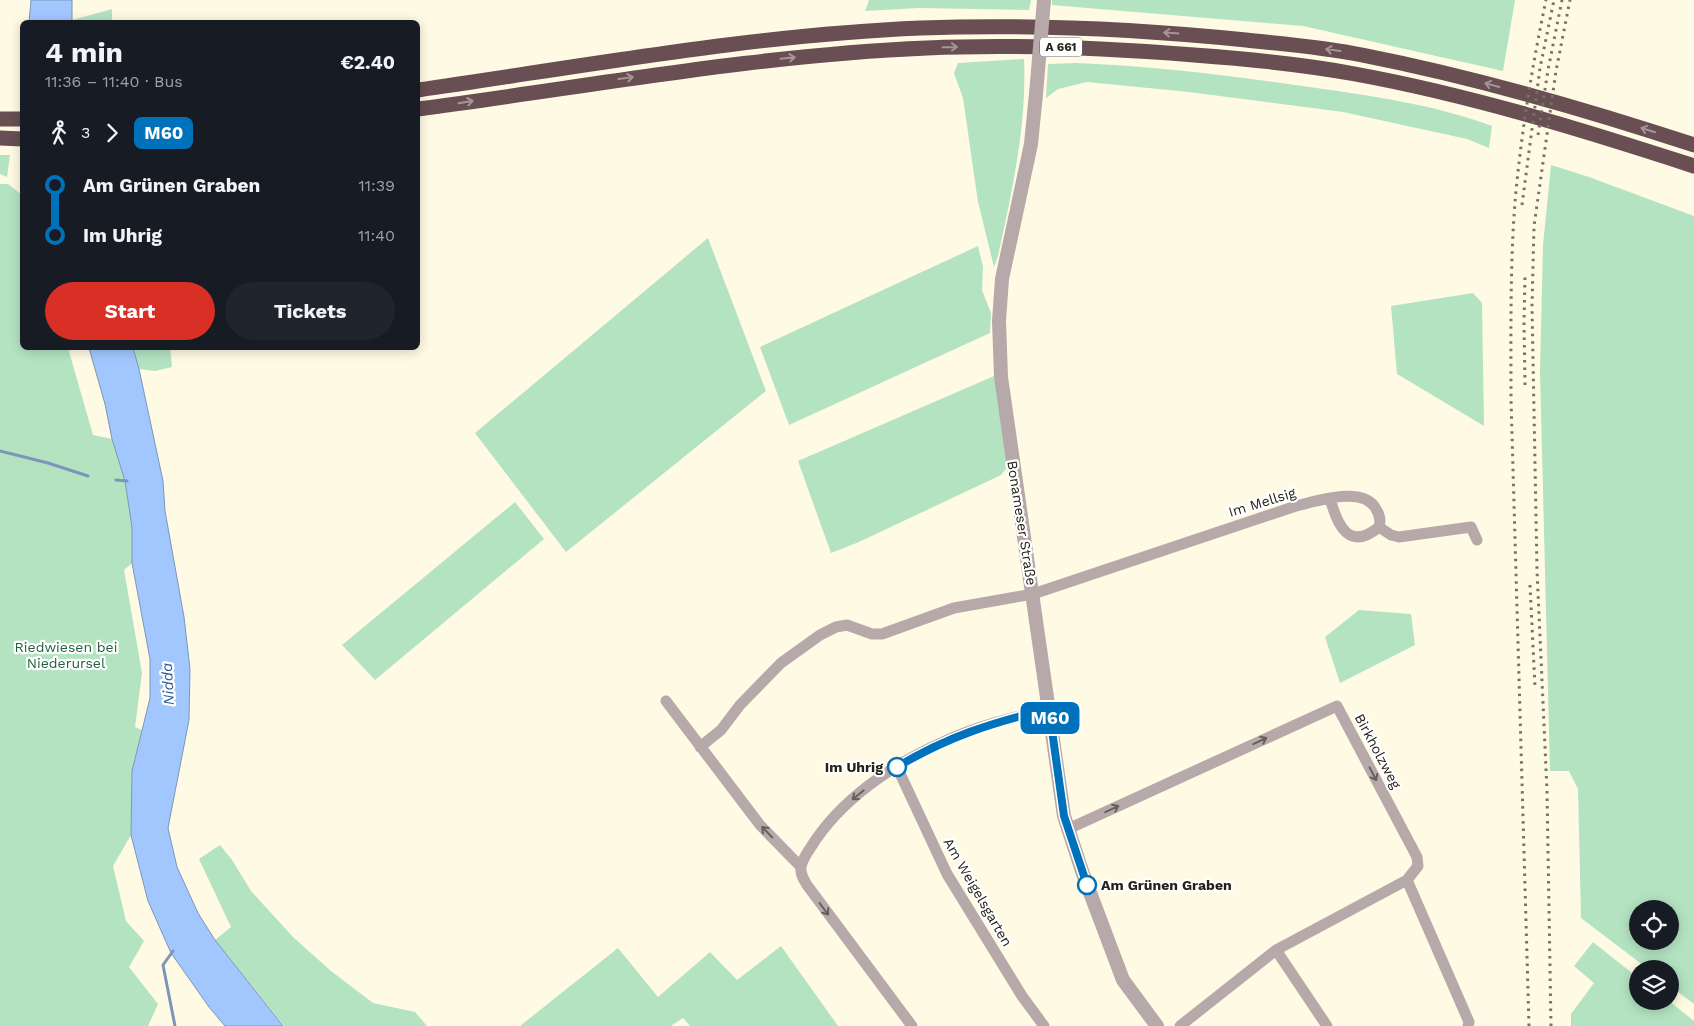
<!DOCTYPE html>
<meta charset="utf-8">
<style>
:root{--surface:#171b24;--page:#20242c;--text:#f1f3f6;--muted:#9ea1a6;--accent:#d93025}
body{margin:0;font-family:"Work Sans",sans-serif;background:var(--page);color:var(--text);height:100vh;display:flex;flex-direction:column;font-size:19px;white-space:nowrap}
*{box-sizing:border-box;margin:0}
p{font-size:16px;color:var(--muted)}
.icon{flex:none;width:28px;height:28px;fill:none;stroke:currentColor;stroke-width:2;stroke-linecap:round;stroke-linejoin:round}
.map{position:relative;flex:1;overflow:hidden}
.details{position:absolute;left:20px;top:20px;width:400px;height:330px;display:flex;flex-direction:column;background:var(--surface);border-radius:8px;box-shadow:0 2px 12px #0003}
.details>*{flex:none}
.badge{padding:0 10px;border-radius:8px;font-size:18px;line-height:32px}
.buttons{position:absolute;left:1629px;top:900px;display:grid;gap:10px}
.buttons a{display:grid;place-items:center;width:50px;height:50px;border-radius:50%;background:var(--surface);box-shadow:0 2px 12px #0003;font-size:25px}
.map>.badge{position:absolute;translate:-50% -50%;box-shadow:0 0 0 2px #fff}
.legs{display:flex;align-items:center;gap:8px;height:55px;padding:0 25px;font-size:16px}
.legs p{margin-inline-start:auto}
.overview{display:flex;align-items:center;justify-content:space-between;height:85px;padding:0 25px}
h1{font-size:28px;font-weight:700;line-height:38px}
.action{display:flex;gap:10px;margin-top:auto;padding:10px 25px}
.action a{flex:1;height:58px;border-radius:30px;background:var(--accent);color:#fff;font-size:20px;font-weight:700;line-height:58px;text-align:center}
.action a+a{background:var(--page);color:var(--text)}
ul{padding:0 25px;list-style:none}
li{display:flex;align-items:center;gap:18px;height:50px;font-size:19px}
li i{display:grid;place-items:center;width:8px;height:100%;margin:0 6px;background:currentColor}
li i::after{content:'';width:12px;height:12px;margin:-6px;border:4px solid;border-radius:50%;background:var(--surface)}
li p{margin-inline-start:auto}
li:first-child i{background:linear-gradient(#0000 50%,currentColor 0)}
li:last-child i{background:linear-gradient(currentColor 50%,#0000 0)}
.map>svg:first-child{display:block}
</style>
<div class="map">
<svg width="1694" height="1026" viewBox="0 0 1694 1026">
<rect width="100%" height="100%" fill="#fffae3"/>
<path fill="#b4e3c2" fill-rule="evenodd" d="M869,0H1031L1029,10L918,8L865,11Z
M1052,0H1515L1503,71L1303,26L1052,5Z
M112,9V22H72V20Z
M1024,59C1027,126 1012,191 998,256L994,267L978,202L963,98L954,73L958,63Z
M1076,63C1155,66 1232,76 1310,87C1371,96 1433,104 1492,126L1489,148L1467,139L1343,112L1189,92L1087,82L1058,89L1046,98L1048,64Z
M0,155H10L7,177L0,174Z
M1551,165L1589,177L1694,216V1004L1670,986V969H1648L1581,918L1578,789L1569,771H1550L1540,371L1543,245ZM1638,909H1670V941H1638Z
M0,184H8L22,195V348H68L93,435L112,439L125,481L132,527V563L124,570L142,673L135,727L142,730L132,771L131,835L113,866L126,921L144,941L129,967L158,1004L148,1026H0Z
M708,238L766,391L566,552L475,433Z
M978,246L983,267L982,290L991,313L990,333L789,425L760,347Z
M1473,293L1482,303L1484,426L1397,374L1391,306Z
M133,348H170L172,367L155,371L139,369Z
M994,376L1008,466L1001,475L859,542L831,553L798,461Z
M515,502L544,539L375,680L342,645Z
M1359,610L1411,614L1415,645L1340,683L1325,637Z
M220,845L232,860L251,891L293,937L331,971L373,1003L415,1012L427,1026H284L215,940L231,927L199,859Z
M1593,942L1637,977L1638,1001H1669L1694,1021V1026H1571V1014L1594,983L1574,966Z
M781,946L838,1026H690L683,1018L671,1026H520L618,948L658,997L710,952L737,980Z"/>
<path fill="#a2c7fe" stroke="#7c96b9" d="M31,0H72V22H29Z
M89,348H133L139,369L163,481L165,511L184,617L190,669L189,720L168,828L177,867L198,913L215,940L283,1026H225L209,1007L171,953L148,901L131,835L132,771L150,698V659L132,563V527L125,481L112,439L105,404Z"/>
<g fill="none" stroke-linecap="round" stroke-linejoin="round">
<path stroke="#7c96b9" stroke-width="3" d="M0,451L48,463L88,476
M116,480L127,481
M173,951L163,965L175,1026"/>
<path stroke="#b7a8aa" stroke-width="11" d="M1330,498C1337,525 1349,552 1379,527
M666,701L760,825L801,867
M700,747L721,730L740,705L781,663L820,635L836,627L847,625L872,634H882L954,608L1033,594L1296,506C1317,501 1364,485 1376,509C1380,515 1381,520 1379,527L1391,535L1399,537L1471,527L1477,540
M897,767L947,874L1022,996L1044,1026
M1068,829L1337,706L1417,857L1418,866L1407,880L1469,1022L1468,1026
M1276,950L1327,1026
M912,1026L807,885C804,880 800,874 801,867C802,860 807,853 811,847C840,800 893,764 943,742C977,726 1013,717 1049,709
M1180,1026L1276,950L1407,880"/>
<path stroke="#b7a8aa" stroke-width="14" d="M1036,94L1031,144L1002,279L999,321L1001,377L1064,816L1083,874L1123,980L1157,1026"/>
<path stroke="#694e53" stroke-width="15" d="M418,90C585,66 752,35 921,28C1029,24 1138,29 1246,40C1284,44 1324,47 1362,55C1474,77 1585,109 1694,145
M418,109C587,87 756,55 927,48C1016,44 1105,48 1194,55C1248,59 1302,64 1355,74C1470,95 1583,130 1694,166
M0,119H22
M0,138L22,139"/>
<path stroke="#767364" stroke-width="3" stroke-dasharray="2.5 5" stroke-linecap="butt" d="M1538,135L1548,70L1562,0
M1522,205L1540,68L1554,0
M1525,385L1524,322L1525,277
M1530,585L1535,687
M1529,1026L1511,399C1511,333 1510,267 1515,202C1521,134 1532,67 1546,0
M1551,1026L1547,791L1537,570L1532,306L1534,226L1556,71L1570,0"/>
<path stroke="#b7a8aa" stroke-width="14" d="M1036,94L1044,0"/>
</g>
<defs><path id="oneway-shaft" d="M-6 0H5M1.5-3L5.5 0L1.5 3" fill="none" stroke-width="1.6" stroke-linecap="round" stroke-linejoin="round" transform="scale(1.25)"/></defs>
<g stroke="#a59598">
<use href="#oneway-shaft" transform="translate(1171 33) rotate(-176)"/>
<use href="#oneway-shaft" transform="translate(950 47) rotate(-1)"/>
<use href="#oneway-shaft" transform="translate(1333 50) rotate(-172)"/>
<use href="#oneway-shaft" transform="translate(788 58) rotate(-6)"/>
<use href="#oneway-shaft" transform="translate(626 78) rotate(-8)"/>
<use href="#oneway-shaft" transform="translate(1492 85) rotate(-165)"/>
<use href="#oneway-shaft" transform="translate(466 102) rotate(-9)"/>
<use href="#oneway-shaft" transform="translate(1648 130) rotate(-163)"/>
</g>
<g stroke="#675f5a">
<use href="#oneway-shaft" transform="translate(1260 741) rotate(-25)"/>
<use href="#oneway-shaft" transform="translate(1373 774) rotate(62)"/>
<use href="#oneway-shaft" transform="translate(858 795) rotate(141)"/>
<use href="#oneway-shaft" transform="translate(1112 809) rotate(-25)"/>
<use href="#oneway-shaft" transform="translate(767 832) rotate(-134)"/>
<use href="#oneway-shaft" transform="translate(824 909) rotate(53)"/>
</g>
<g fill="none" stroke-linecap="round" stroke-linejoin="round">
<defs>
<path id="line-1" d="M897,767C947,737 993,722 1049,709L1064,816L1087,885"/>
</defs>
<use href="#line-1" stroke="#fff" stroke-width="11"/>
<use href="#line-1" stroke="#0072bc" stroke-width="8"/>
</g>
<g fill="#fff" stroke="#0072bc" stroke-width="2.5">
<circle cx="897" cy="767" r="9"/>
<circle cx="1087" cy="885" r="9"/>
</g>
<g text-anchor="middle" dominant-baseline="central" stroke-width="4.5" stroke-linejoin="round" paint-order="stroke">
<rect fill="#fff" stroke="#66655d" stroke-width="1" x="1040" y="37.5" width="42" height="19" rx="4"/>
<g font-size="12" font-weight="bold" fill="#252318">
<text x="1061" y="47">A 661</text>
</g>
<g font-size="14" fill="#252318" stroke="#fff">
<text transform="translate(1262 502) rotate(-17)">Im Mellsig</text>
<text transform="translate(1022 523) rotate(81)">Bonameser Straße</text>
<text transform="translate(1378 751) rotate(62)">Birkholzweg</text>
<text transform="translate(978 892) rotate(60)">Am Weigelsgarten</text>
</g>
<g font-size="14" fill="#20633c" stroke="#fff">
<text x="66" y="647">Riedwiesen bei<tspan x="66" dy="16">Niederursel</tspan></text>
</g>
<g font-size="14" font-weight="bold" fill="#252318" stroke="#fff" text-anchor="end">
<text x="883" y="767">Im Uhrig</text>
<text x="1101" y="885" text-anchor="start">Am Grünen Graben</text>
</g>
<g font-size="15" font-style="italic" fill="#285595" stroke="#fff">
<text transform="translate(168 684) rotate(-93)">Nidda</text>
</g>
</g>
</svg>
<div class="buttons">
<a><svg class="icon" aria-label="locate" viewBox="0 0 24 24"><circle cx="12" cy="12" r="6"/><path d="M12 2v4M12 18v4M2 12h4M18 12h4"/></svg></a>
<a><svg class="icon" aria-label="layers" viewBox="0 0 24 24"><path d="M12 4l9 5-9 5-9-5zM3 14l9 5 9-5"/></svg></a>
</div>
<b class="badge" style="left:1050px;top:718px;background:#0072bc;color:#fff">M60</b>
<section class="details">
<div class="overview"><div><h1>4 min</h1><p>11:36 – 11:40 · Bus</p></div><b>€2.40</b></div>
<div class="legs"><svg class="icon" aria-label="walk" viewBox="0 0 24 24"><circle cx="13" cy="4" r="2"/><path d="M13 8l-2 6 4 7M11 14l-3 7M7 12l3-4h3l4 4"/></svg>3<svg class="icon" aria-label="forward" viewBox="0 0 24 24"><path d="M9 5l7 7-7 7"/></svg><b class="badge" style="background:#0072bc;color:#fff">M60</b></div>
<ul>
<li><i style="color:#0072bc"></i><b>Am Grünen Graben</b><p>11:39</p></li>
<li><i style="color:#0072bc"></i><b>Im Uhrig</b><p>11:40</p></li>
</ul>
<div class="action"><a>Start</a><a>Tickets</a></div>
</section>
</div>
